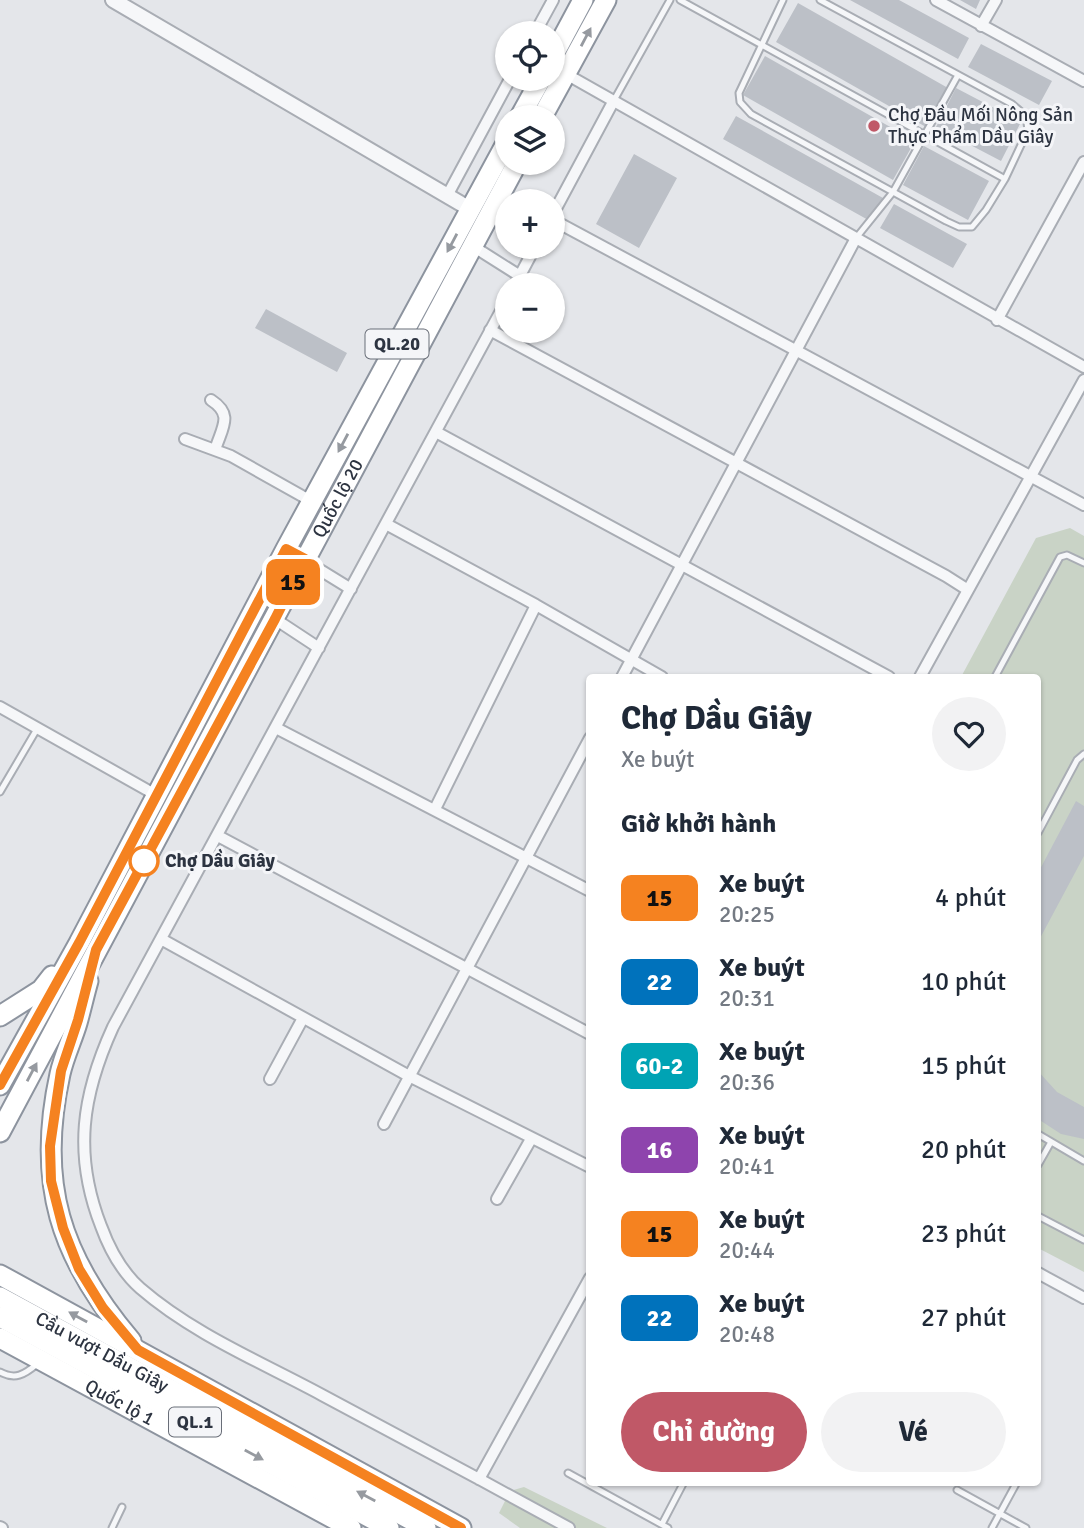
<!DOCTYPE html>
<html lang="vi">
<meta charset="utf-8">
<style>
:root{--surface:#fff;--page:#f2f2f3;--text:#1f2937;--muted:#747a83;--accent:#c05867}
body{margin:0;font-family:Signika,sans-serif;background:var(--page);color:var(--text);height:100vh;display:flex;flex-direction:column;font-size:26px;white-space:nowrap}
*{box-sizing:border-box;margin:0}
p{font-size:23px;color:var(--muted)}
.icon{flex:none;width:38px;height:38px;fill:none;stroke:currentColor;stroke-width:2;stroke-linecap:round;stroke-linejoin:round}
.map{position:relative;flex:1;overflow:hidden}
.sheet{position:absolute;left:586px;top:674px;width:455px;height:812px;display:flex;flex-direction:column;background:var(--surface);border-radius:7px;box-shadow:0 2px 5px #0004}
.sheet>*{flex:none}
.badge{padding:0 14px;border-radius:10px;font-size:24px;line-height:46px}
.fabs{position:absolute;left:495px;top:21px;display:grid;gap:14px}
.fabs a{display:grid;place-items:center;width:70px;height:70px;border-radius:50%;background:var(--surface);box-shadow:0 2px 5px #0004;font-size:35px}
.map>.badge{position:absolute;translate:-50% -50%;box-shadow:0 0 0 4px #fff}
h2{padding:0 35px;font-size:26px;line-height:63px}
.round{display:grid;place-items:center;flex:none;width:74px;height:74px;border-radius:37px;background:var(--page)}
.headline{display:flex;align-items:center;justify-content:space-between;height:119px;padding:0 35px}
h1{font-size:33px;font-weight:700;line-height:52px}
.action{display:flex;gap:14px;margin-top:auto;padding:14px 35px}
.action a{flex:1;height:80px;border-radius:42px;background:var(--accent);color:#fff;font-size:28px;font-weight:700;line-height:80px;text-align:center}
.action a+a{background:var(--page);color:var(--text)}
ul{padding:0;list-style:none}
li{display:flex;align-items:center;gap:21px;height:84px;padding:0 35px}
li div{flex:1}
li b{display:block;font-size:26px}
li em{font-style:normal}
li .badge{min-width:77px;font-weight:700;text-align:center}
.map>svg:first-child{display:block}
</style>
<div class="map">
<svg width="1084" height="1528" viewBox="0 0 1084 1528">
<rect width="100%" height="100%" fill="#e4e6ea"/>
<path fill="#c9d3c6" d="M1070,528L1084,536V1272L1038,1248V677H961L1036,538Z
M524,1487L607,1528H520L499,1513L510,1491Z"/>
<path fill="#bcc0c7" d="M850,0H899L969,38L958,59Z
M960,0H980L976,9Z
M798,3L948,88L926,127L776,42Z
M981,44L1052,81L1039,105L968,67Z
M765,56L915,141L893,180L743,95Z
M956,88L1021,122L1001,161L936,127Z
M736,116L883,198L870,221L723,139Z
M924,146L989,181L968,220L903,185Z
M634,154L677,178L639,248L596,224Z
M894,204L967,244L953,268L880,228Z
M266,309L347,353L337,372L255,328Z
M1076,801L1084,806V856L1038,942V873Z
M1038,1071L1057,1092L1084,1107V1139L1061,1134L1038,1119Z"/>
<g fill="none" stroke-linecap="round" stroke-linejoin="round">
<defs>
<path id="service" d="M680,0L1005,179
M783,0L739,93L740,102L751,114L946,221L959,227H972L986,210L1005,179L1028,130L1026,116L1012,104L820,0
M613,102L670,0
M856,238L893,192L958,75
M995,677L1060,557L1067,555L1084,563
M0,792L37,729
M1038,833L1077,760L1084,754
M1038,1134L1084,1161
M1038,1165L1051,1142
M1038,1216L1084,1240
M0,1372C15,1380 24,1375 37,1364
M568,1473L668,1528
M957,1490L1026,1528
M662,1524L684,1482
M112,1528L122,1507
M992,1528L1017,1482"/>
<path id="minor" d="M936,0L1084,81
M981,26L996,0
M535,33L553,0
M566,74L1084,367
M447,196L510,79
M553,214L613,102
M553,220L1084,505
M471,245L520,276
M515,285L535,247
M508,298L113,1027C82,1095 73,1154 101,1226C109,1248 122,1272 140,1288C193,1334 261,1362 322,1395C405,1439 487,1483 569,1528
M997,320L1084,162
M490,330L946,576L968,590
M211,400C234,415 222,427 215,450
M436,432L889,677
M185,439L231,456L311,501
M386,524L536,605L662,677
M286,549L351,589
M275,619L319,648
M622,677L856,238
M920,677L1084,380
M0,707L156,795
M276,728L590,891
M435,809L536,605
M218,836L590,1034
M161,939L409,1076L590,1167
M270,1079L303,1018
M384,1124L590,738
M497,1199L531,1139
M1038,1273L1084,1298
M479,1479L590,1278
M0,1527L2,1528"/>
<path id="tertiary" d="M113,0L470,209"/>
<g id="trunk">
<path d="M553,56L583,0"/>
<path d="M520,117L541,79"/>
<path d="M542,117L606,0"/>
<path d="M88,981C84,995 81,1009 77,1023C72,1040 64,1056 60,1074C36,1183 60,1257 131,1341"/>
<path d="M0,1016L41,990L52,976"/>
<path d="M0,1085L79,943L286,549L508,140"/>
<path id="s1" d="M0,1132L517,163"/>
<path d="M0,1275L461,1528"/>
<path id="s2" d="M0,1297L426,1528"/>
<path d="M0,1317L389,1528"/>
<path id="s3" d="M0,1338L351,1528"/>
</g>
</defs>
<use href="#service" stroke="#a9adb4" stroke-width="9"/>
<use href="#minor" stroke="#a9adb4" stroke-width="14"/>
<use href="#tertiary" stroke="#a9adb4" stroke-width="18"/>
<use href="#trunk" stroke="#8d949f" stroke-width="23"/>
<use href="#service" stroke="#f6f7f9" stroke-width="5"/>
<use href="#minor" stroke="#f6f7f9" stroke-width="10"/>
<use href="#tertiary" stroke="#f6f7f9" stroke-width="14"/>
<use href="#trunk" stroke="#fff" stroke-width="19"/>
</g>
<defs><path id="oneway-solid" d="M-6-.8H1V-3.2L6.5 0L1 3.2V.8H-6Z" transform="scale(1.75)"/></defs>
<g fill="#969aa0">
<use href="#oneway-solid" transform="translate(586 37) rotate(-62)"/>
<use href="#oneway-solid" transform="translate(452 243) rotate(118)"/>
<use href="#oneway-solid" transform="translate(343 443) rotate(118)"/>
<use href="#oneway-solid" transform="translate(32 1072) rotate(-62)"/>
<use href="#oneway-solid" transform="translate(78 1317) rotate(-151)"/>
<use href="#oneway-solid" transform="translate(254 1455) rotate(28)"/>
<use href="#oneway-solid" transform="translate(366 1496) rotate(-152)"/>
</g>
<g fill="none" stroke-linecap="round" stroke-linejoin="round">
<defs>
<path id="line" d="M0,1085L79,943L286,549L305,559L275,619L96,950L78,1020L61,1071L50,1146L51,1181L63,1228L79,1269L103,1308L138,1350L461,1528"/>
</defs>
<use href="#line" stroke="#fff" stroke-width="16"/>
<use href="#line" stroke="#f58220" stroke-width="10"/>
</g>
<circle fill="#c05867" stroke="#f4f5f8" stroke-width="2.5" cx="874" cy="126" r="7"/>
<circle fill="#fff" stroke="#f58220" stroke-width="3.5" cx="144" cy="861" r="14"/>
<g text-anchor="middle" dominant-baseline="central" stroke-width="6" stroke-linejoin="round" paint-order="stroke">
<g fill="#f4f5f8" stroke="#696e78" stroke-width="2">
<rect x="365.5" y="329.5" width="63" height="29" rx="5"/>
<rect x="169" y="1407.5" width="52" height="29" rx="5"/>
</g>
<g font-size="18" font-weight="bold" fill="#2d3441">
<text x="397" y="344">QL.20</text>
<text x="195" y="1422">QL.1</text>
</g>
<g font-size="19" fill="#2d3441" stroke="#f4f5f8" text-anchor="start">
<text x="888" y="115">Chợ Đầu Mối Nông Sản<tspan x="888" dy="22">Thực Phẩm Dầu Giây</tspan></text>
</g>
<g font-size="19" fill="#2d3441" stroke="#f4f5f8">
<text stroke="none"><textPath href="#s1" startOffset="718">Quốc lộ 20</textPath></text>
<text stroke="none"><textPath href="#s2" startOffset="116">Cầu vượt Dầu Giây</textPath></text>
<text stroke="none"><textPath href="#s3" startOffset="136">Quốc lộ 1</textPath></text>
</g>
<g font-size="19" font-weight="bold" fill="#2d3441" stroke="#f4f5f8" text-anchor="start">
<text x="165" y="861">Chợ Dầu Giây</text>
</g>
</g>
</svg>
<div class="fabs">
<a><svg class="icon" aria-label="locate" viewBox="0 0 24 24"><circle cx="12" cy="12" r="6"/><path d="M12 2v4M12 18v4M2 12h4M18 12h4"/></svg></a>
<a><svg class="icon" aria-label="layers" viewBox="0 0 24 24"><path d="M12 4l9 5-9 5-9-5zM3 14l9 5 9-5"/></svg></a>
<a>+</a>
<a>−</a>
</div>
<b class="badge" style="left:293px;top:582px;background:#f58220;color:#111">15</b>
<section class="sheet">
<div class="headline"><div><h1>Chợ Dầu Giây</h1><p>Xe buýt</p></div><a class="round"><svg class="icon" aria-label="heart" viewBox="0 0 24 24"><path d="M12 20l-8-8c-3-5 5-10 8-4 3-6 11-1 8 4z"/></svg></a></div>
<h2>Giờ khởi hành</h2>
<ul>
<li><span class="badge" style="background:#f58220;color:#111">15</span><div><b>Xe buýt</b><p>20:25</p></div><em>4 phút</em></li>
<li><span class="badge" style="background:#0072bc;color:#fff">22</span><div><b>Xe buýt</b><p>20:31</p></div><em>10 phút</em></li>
<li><span class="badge" style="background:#00a3b4;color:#fff">60-2</span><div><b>Xe buýt</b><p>20:36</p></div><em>15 phút</em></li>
<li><span class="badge" style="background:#8e44ad;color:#fff">16</span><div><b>Xe buýt</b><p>20:41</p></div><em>20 phút</em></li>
<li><span class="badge" style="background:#f58220;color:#111">15</span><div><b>Xe buýt</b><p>20:44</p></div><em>23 phút</em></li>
<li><span class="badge" style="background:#0072bc;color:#fff">22</span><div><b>Xe buýt</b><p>20:48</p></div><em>27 phút</em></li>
</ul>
<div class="action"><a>Chỉ đường</a><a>Vé</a></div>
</section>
</div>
